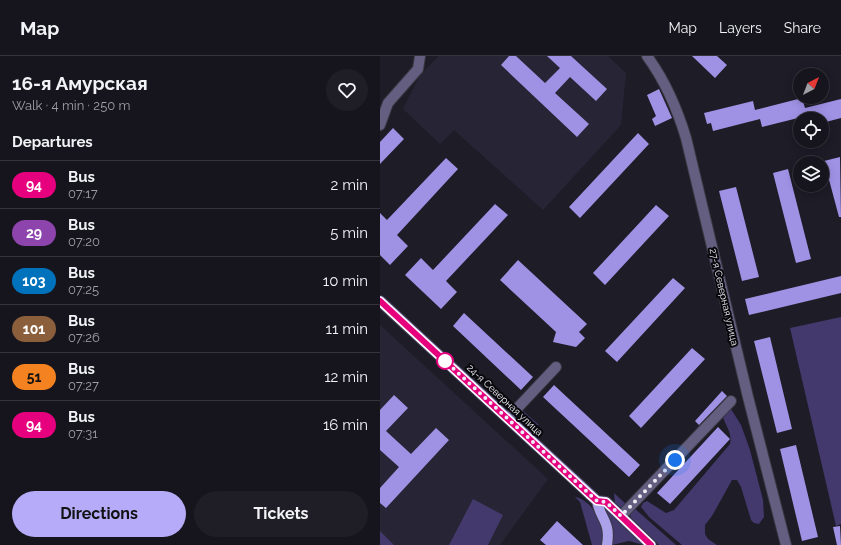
<!DOCTYPE html>
<meta charset="utf-8">
<style>
:root{--surface:#16151d;--page:#1f1e26;--text:#f1f3f6;--muted:#9e9fa4;--line:#35343b;--accent:#b6abf8}
body{margin:0;font-family:Raleway,sans-serif;background:var(--page);color:var(--text);height:100vh;display:flex;flex-direction:column;font-size:15px;white-space:nowrap}
*{box-sizing:border-box;margin:0}
p{font-size:13px;color:var(--muted)}
.icon{flex:none;width:22px;height:22px;fill:none;stroke:currentColor;stroke-width:2;stroke-linecap:round;stroke-linejoin:round}
.map{position:relative;flex:1;overflow:hidden}
.sheet{display:flex;flex-direction:column;background:var(--surface);width:380px}
.sheet>*{flex:none}
.badge{padding:0 8px;border-radius:13px;font-size:14px;line-height:26px}
.needle{width:26px;rotate:42deg}
.tools{position:absolute;left:413px;top:12px;display:grid;gap:8px}
.tools a{display:grid;place-items:center;width:36px;height:36px;border-radius:50%;background:var(--surface);box-shadow:0 2px 10px #0003,0 0 0 1px var(--line);font-size:20px}
.you{position:absolute;width:20px;height:20px;margin:-10px;border:3px solid #fff;border-radius:50%;background:#1a73e8;box-shadow:0 0 0 6px #1a73e833}
.map>.badge{position:absolute;translate:-50% -50%;box-shadow:0 0 0 2px #fff}
h2{padding:0 12px;font-size:15px;line-height:36px}
.round{display:grid;place-items:center;flex:none;width:42px;height:42px;border-radius:21px;background:var(--page)}
.head{display:flex;align-items:center;justify-content:space-between;height:68px;padding:0 12px}
h1{font-size:19px;font-weight:700;line-height:30px}
.button{display:flex;gap:8px;margin-top:auto;padding:8px 12px}
.button a{flex:1;height:46px;border-radius:24px;background:var(--accent);color:#111;font-size:16px;font-weight:700;line-height:46px;text-align:center}
.button a+a{background:var(--page);color:var(--text)}
ul{padding:0;list-style:none}
li{display:flex;align-items:center;gap:12px;height:48px;padding:0 12px;border-top:1px solid var(--line)}
li div{flex:1}
li b{display:block;font-size:15px}
li em{font-style:normal}
li .badge{min-width:44px;font-weight:700;text-align:center}
header{display:flex;align-items:center;gap:24px;box-sizing:border-box;height:56px;padding:0 20px;background:var(--surface);border-bottom:1px solid var(--line)}
header strong{font-size:19px}
nav{display:flex;gap:22px;margin-inline-start:auto;font-size:14px}
main{display:flex;flex:1;min-height:0}
.map>svg:first-child{display:block}
</style>
<header>
<strong>Map</strong>
<nav><a>Map</a><a>Layers</a><a>Share</a></nav>
</header>
<main>
<section class="sheet">
<div class="head"><div><h1>16-я Амурская</h1><p>Walk · 4 min · 250 m</p></div><a class="round"><svg class="icon" aria-label="heart" viewBox="0 0 24 24"><path d="M12 20l-8-8c-3-5 5-10 8-4 3-6 11-1 8 4z"/></svg></a></div>
<h2>Departures</h2>
<ul>
<li><span class="badge" style="background:#e6007e;color:#fff">94</span><div><b>Bus</b><p>07:17</p></div><em>2 min</em></li>
<li><span class="badge" style="background:#8e44ad;color:#fff">29</span><div><b>Bus</b><p>07:20</p></div><em>5 min</em></li>
<li><span class="badge" style="background:#0072bc;color:#fff">103</span><div><b>Bus</b><p>07:25</p></div><em>10 min</em></li>
<li><span class="badge" style="background:#8b5e3c;color:#fff">101</span><div><b>Bus</b><p>07:26</p></div><em>11 min</em></li>
<li><span class="badge" style="background:#f58220;color:#111">51</span><div><b>Bus</b><p>07:27</p></div><em>12 min</em></li>
<li><span class="badge" style="background:#e6007e;color:#fff">94</span><div><b>Bus</b><p>07:31</p></div><em>16 min</em></li>
</ul>
<div class="button"><a>Directions</a><a>Tickets</a></div>
</section>
<div class="map">
<svg width="461" height="489" viewBox="0 0 461 489">
<rect width="100%" height="100%" fill="#1d1c27"/>
<path fill="#272535" d="M59,0H228L246,17L241,69L163,154L74,74L60,88L23,53L40,19Z
M0,269L168,423L120,489H0Z"/>
<path fill="#43396c" d="M461,261V468L456,470L410,272Z
M347,353H351L361,369L370,394L383,444L384,461L379,468L374,467L371,464L361,431L357,424H352L332,460L325,469V478L328,483L337,489H302L269,461L261,451L263,447L267,445L286,457L294,454L350,388C353,375 343,368 342,356Z
M142,354L159,369H149L141,361Z
M234,437L248,450C242,452 240,452 235,448Z
M195,441C213,444 227,472 222,489H212L200,446Z
M93,443L123,459L108,489H69Z
M223,450L264,489L249,485L232,489V470Z
M253,451L296,489H279L251,462L250,458Z
M0,475L14,489H0Z"/>
<path fill="#9f92e5" d="M129,0H136L165,27L180,12L167,0H191L227,33L216,45L190,21L175,37L209,68L197,81L121,9Z
M312,0H337L347,9L335,22Z
M279,33L292,62L275,70L272,63L276,60L267,39Z
M422,42L425,52L461,43V62L442,67V63H427L426,60L382,71L380,63L333,75L331,67L327,68L324,57L373,45L375,54Z
M13,72L24,83L0,108V86Z
M258,77L269,88L200,162L189,151Z
M460,101L461,161H459L444,105Z
M66,102L78,113L17,179L28,190L10,209L0,199V157L7,164Z
M408,113L431,203L416,207L393,117Z
M356,131L379,221L362,225L339,135Z
M115,148L128,159L66,225L77,236L61,253L25,219L41,202L53,214Z
M276,149L289,160L225,229L213,217Z
M138,204L207,268L199,276L205,282L196,291L173,286L176,276L120,224Z
M461,220V237L369,259L365,243Z
M293,222L305,232L237,306L225,295Z
M84,257L153,321L141,334L73,270Z
M390,281L412,373L397,377L374,285Z
M312,292L325,303L261,372L249,360Z
M174,329L260,409L249,421L163,341Z
M342,335L347,340L319,369L315,365Z
M14,339L28,352L6,375L31,398L56,372L69,384L6,452L0,447V432L19,411L0,394V354Z
M338,371L350,383L290,448L277,437Z
M416,389L438,481L422,485L400,393Z
M177,465L203,489H166L160,484Z
M460,470L461,489H457L453,471Z"/>
<g fill="none" stroke-linecap="round" stroke-linejoin="round">
<defs>
<path id="minor" d="M267,0C286,26 297,52 306,82L368,341L406,489
M0,69L8,47L38,13L40,0
M128,362L176,311
M241,460L351,345"/>
<path id="major" d="M0,245L202,431L217,445L226,446L271,489
M217,445C220,463 231,465 227,489"/>
</defs>
<use href="#minor" stroke="#3a3944" stroke-width="12"/>
<use href="#major" stroke="#3a3944" stroke-width="12"/>
<use href="#minor" stroke="#645f81" stroke-width="10"/>
<use href="#major" stroke="#aca2e9" stroke-width="10"/>
</g>
<g fill="none" stroke-linecap="round" stroke-linejoin="round">
<defs>
<path id="line" d="M0,245L209,438L217,445L226,446L271,489"/>
</defs>
<use href="#line" stroke="#fff" stroke-width="9"/>
<use href="#line" stroke="#e6007e" stroke-width="6"/>
<path stroke="#eeeef6" stroke-width="4" stroke-dasharray="0 7.2" d="M65,305L64,304L217,445L226,446L241,460L295,404"/>
</g>
<circle fill="#fff" stroke="#e6007e" stroke-width="2" cx="65" cy="305" r="8"/>
<g text-anchor="middle" dominant-baseline="central" stroke-width="4" stroke-linejoin="round" paint-order="stroke">
<g font-size="10" fill="#eeeef6" stroke="#08070b">
<text transform="translate(344 241) rotate(77)">27-я Северная улица</text>
<text transform="translate(125 344) rotate(43)">24-я Северная улица</text>
</g>
</g>
</svg>
<div class="tools">
<a><svg class="needle" viewBox="-14 -14 28 28"><path d="M0-13l5 13h-10z" fill="#e53935"/><path d="M0 13l5-13h-10z" fill="#9e9fa4"/></svg></a>
<a><svg class="icon" aria-label="locate" viewBox="0 0 24 24"><circle cx="12" cy="12" r="6"/><path d="M12 2v4M12 18v4M2 12h4M18 12h4"/></svg></a>
<a><svg class="icon" aria-label="layers" viewBox="0 0 24 24"><path d="M12 4l9 5-9 5-9-5zM3 14l9 5 9-5"/></svg></a>
</div>
<div class="you" style="left:295px;top:404px"></div>
</div>
</main>
